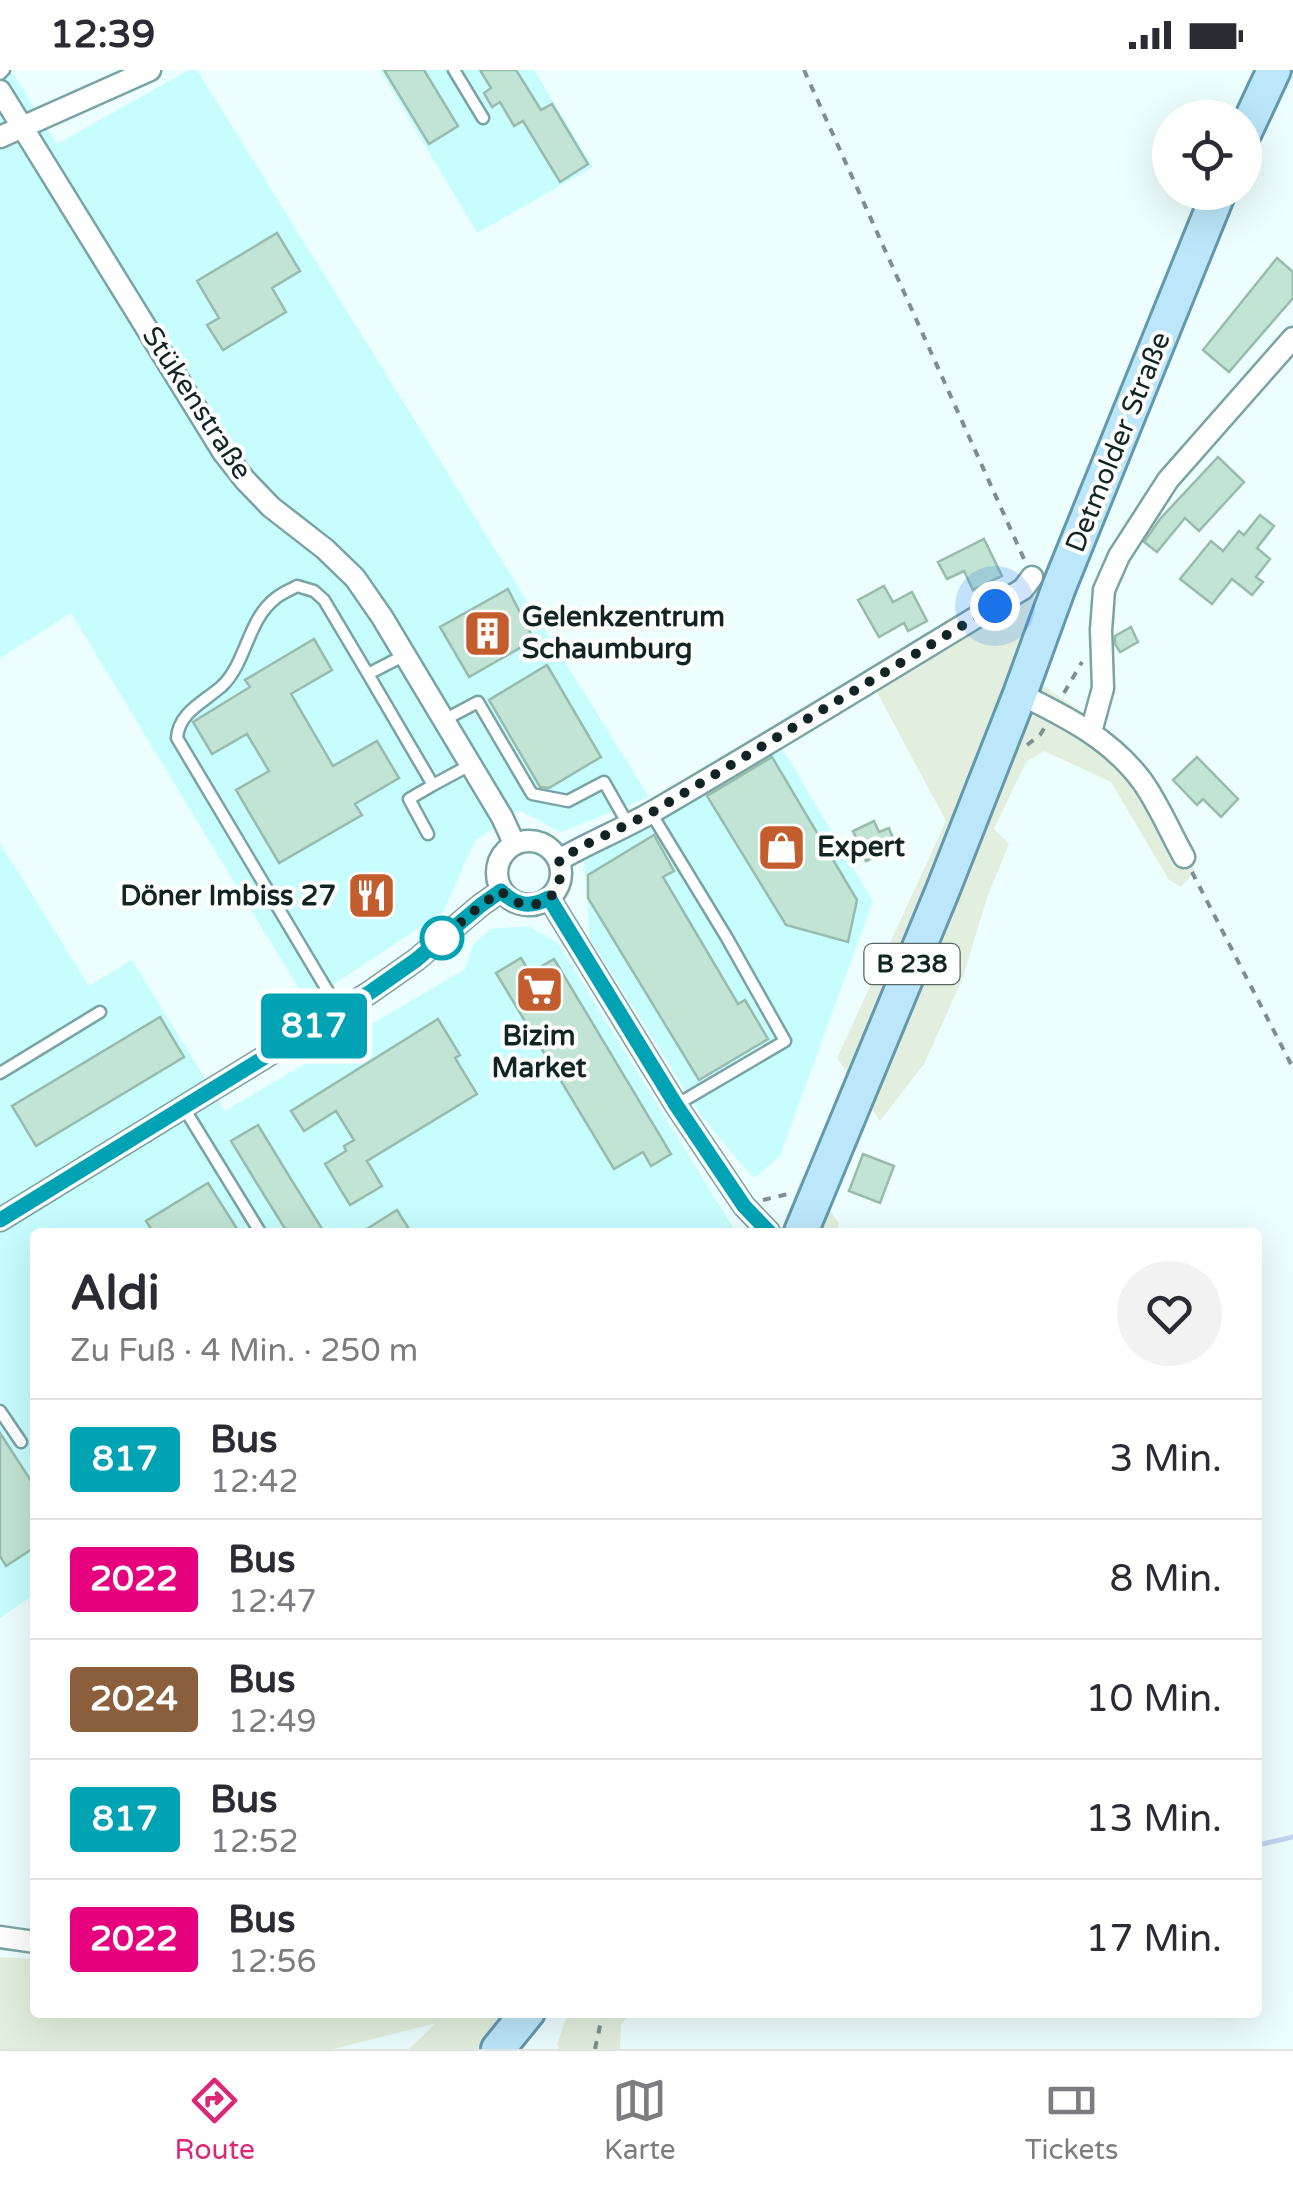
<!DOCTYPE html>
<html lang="de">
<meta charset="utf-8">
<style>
:root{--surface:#fff;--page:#f2f2f3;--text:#2b2b33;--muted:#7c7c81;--line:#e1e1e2;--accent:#db2777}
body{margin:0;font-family:"Varela Round",sans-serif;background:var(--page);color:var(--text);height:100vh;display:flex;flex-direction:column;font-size:38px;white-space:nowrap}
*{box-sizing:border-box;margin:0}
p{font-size:32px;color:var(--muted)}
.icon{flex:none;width:55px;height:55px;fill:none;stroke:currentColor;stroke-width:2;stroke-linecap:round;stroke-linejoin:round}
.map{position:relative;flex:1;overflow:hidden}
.side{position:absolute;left:30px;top:1158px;width:1232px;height:790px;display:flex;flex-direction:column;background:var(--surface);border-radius:10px;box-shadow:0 10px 40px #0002}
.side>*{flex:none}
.badge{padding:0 20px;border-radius:8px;font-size:35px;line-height:65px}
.controls{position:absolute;left:1152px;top:30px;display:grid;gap:20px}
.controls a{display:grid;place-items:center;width:110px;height:110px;border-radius:50%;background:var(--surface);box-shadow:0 10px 40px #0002;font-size:50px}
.you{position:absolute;width:50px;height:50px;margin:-25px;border:8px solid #fff;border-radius:50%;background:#1a73e8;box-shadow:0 0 0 15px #1a73e833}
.map>.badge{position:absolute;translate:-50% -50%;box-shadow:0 0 0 5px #fff}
.round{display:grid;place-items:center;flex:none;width:105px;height:105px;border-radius:52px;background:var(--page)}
.summary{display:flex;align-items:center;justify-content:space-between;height:170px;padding:0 40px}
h1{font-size:48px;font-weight:700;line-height:75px}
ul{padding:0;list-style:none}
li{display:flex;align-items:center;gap:30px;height:120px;padding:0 40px;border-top:2px solid var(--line)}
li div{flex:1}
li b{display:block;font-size:38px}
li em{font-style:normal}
li .badge{min-width:110px;font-weight:700;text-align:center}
.status{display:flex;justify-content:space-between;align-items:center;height:70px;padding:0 50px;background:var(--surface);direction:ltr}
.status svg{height:28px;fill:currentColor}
.tabs{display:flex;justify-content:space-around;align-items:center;height:140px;border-top:2px solid var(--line);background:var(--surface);font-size:28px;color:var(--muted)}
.tabs a{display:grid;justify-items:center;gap:5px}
.tabs .current{color:var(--accent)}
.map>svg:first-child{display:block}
</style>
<div class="status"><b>12:39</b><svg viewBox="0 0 49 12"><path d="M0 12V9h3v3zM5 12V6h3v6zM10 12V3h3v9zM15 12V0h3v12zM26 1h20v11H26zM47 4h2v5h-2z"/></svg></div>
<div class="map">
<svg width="1293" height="1979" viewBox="0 0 1293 1979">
<rect width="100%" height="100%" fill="#edfefe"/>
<path fill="#c7fdfe" d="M0,0H11L57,74L189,0H197L649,727L561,762L519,740L475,771L443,842L307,932L71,543L0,588Z
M380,0H534L593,97L477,163Z
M778,671L873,831L780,1086L756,1107L751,1106L701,1045L590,869L584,791L649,758Z
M0,773L89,916L132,890L225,1041L465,899L473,875L491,859L528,856L557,872L736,1162H35V1524L0,1548Z"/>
<path fill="#e3efde" d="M1038,519L1063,529L1033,609L1105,657L1141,700L1195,801L1181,817L1169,810L1111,712L1044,681L1026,692L994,759L1009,774L988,825L962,910L924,994L880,1051L837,988L946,751L873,615Z
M803,1104L839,1153L836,1162H780Z
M0,1887L35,1889V1942L506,1943L477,1979H409L436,1953L333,1979H0Z
M568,1943H631L621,1954L620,1979H559L557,1974Z"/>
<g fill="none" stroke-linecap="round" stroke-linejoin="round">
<path stroke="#c3d5f1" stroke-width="5" d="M1258,1775L1293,1767"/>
</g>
<path fill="#c1e4d4" stroke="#98bbac" stroke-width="2.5" d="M384,0H424L458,56L429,74Z
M480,0H516L541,40L552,34L588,94L560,112L523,51L514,56L500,32L492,37L484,23L491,18Z
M277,163L300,201L272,218L286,242L223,280L207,255L219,248L197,211Z
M1277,188L1293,202V228L1229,302L1203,280Z
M1218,387L1244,412L1199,461L1185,448L1157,482L1144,472L1160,449Z
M1260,445L1274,456L1257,478L1270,489L1256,507L1263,512L1252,525L1232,509L1212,534L1180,509L1211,471L1223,481L1239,461L1244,465Z
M984,469L1002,506L973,520L964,501L947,509L938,492Z
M884,516L893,532L912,522L927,551L908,561L904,553L879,567L858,530Z
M508,519L534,570L469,607L440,557Z
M1131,557L1138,572L1120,582L1115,574V566Z
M314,569L332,600L291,624L333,696L377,671L399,708L355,734L362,745L279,793L236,720L269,701L247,664L212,684L193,652L250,617L245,610Z
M547,595L601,687L549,718L540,717L489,630Z
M772,687L857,830L848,872L786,855L707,726Z
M1197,687L1238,729L1221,747L1203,729L1197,735L1173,710Z
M874,751L879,762L889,758L897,778L866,791L853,761Z
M654,765L674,801L663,807L738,934L745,930L768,969L699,1010L588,828V805Z
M521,888L530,903L554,889L671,1084L651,1096L643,1082L614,1099L496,903Z
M160,947L184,987L36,1076L12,1036Z
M438,949L460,985L455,988L477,1024L367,1091L382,1116L350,1135L325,1094L346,1081L344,1076L354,1070L336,1041L304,1061L291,1041Z
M258,1055L289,1106L324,1162H287L256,1112L231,1071Z
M863,1084L894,1096L880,1133L849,1121Z
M208,1113L239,1162H153L146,1151Z
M397,1140L411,1162H362Z
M0,1363L35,1417V1477L6,1496L0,1486Z"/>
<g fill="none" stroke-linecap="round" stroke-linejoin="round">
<defs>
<path id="service" d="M454,0L483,48
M0,4L4,0
M368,604L433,715L409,729L428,764
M444,650L478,632L532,724L568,731L604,712L629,756
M433,715L470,695
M651,743L727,868L785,971L676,1035
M339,940L177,668C179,642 204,632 222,616C247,592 247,550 276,528C282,523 290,520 297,516L314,521L324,530L368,604L405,585
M0,1003L100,942
M184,1038L260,1162
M0,1341L21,1372"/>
<path id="minor" d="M0,21L223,382L245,410L271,437L325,479L355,508L382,547L502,747L514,773
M0,67L150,0
M1020,624C1065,646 1111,669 1142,711C1158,733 1170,762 1184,787
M1091,662L1103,618L1101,560L1104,520L1119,486L1168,410L1293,268
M497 803a32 32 0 1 1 64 0a32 32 0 1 1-64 0Z
M559,790C590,772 623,759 654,741C778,669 900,593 1023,519L1032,507
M549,828L676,1035L744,1136L769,1162
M0,1150L369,923L416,890L481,835L501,821
M0,1867L35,1872"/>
<path id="primary" d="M1245,62L1274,0
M801,1162L942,822L1020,624L1059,517L1219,122
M498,1979L528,1942"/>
</defs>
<use href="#service" stroke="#7aa3a3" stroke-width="15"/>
<use href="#minor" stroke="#7aa3a3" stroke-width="25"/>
<use href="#primary" stroke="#6498ad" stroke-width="38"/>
<path stroke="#7d8e8e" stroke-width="4" stroke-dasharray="8 8" stroke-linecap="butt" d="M804,0L1024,489
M1064,623L1082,592
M1027,675L1040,665L1045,657
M1192,802L1293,998
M763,1130L788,1124
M595,1979L603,1942"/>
<use href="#service" stroke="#fff" stroke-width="10"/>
<use href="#minor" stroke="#fff" stroke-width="20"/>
<use href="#primary" stroke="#bce7fa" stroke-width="32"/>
</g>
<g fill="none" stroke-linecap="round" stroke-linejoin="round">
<defs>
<path id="line" d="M0,1150L369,923L416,890L481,835L501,821C516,836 530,838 549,828L676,1035L744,1136L769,1162"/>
</defs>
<use href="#line" stroke="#fff" stroke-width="22"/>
<use href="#line" stroke="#00a3b4" stroke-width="15"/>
<path stroke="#132424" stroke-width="10" stroke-dasharray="0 18" d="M442,868L438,872L481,835L501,821C529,850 568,830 559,790L583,776L651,743L995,536"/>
</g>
<defs>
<symbol id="building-square" viewBox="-11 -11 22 22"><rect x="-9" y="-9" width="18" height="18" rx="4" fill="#c35d2d" stroke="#fff"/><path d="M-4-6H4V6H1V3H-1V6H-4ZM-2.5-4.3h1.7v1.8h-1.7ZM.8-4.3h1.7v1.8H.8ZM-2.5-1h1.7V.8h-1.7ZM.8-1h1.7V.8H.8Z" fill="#fff"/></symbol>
<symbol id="shop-square" viewBox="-11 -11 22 22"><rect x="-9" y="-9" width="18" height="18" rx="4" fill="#c35d2d" stroke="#fff"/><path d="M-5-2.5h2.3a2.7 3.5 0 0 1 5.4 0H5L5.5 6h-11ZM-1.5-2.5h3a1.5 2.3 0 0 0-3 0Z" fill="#fff"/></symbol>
<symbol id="restaurant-square" viewBox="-11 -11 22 22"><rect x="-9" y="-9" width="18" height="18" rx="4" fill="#c35d2d" stroke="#fff"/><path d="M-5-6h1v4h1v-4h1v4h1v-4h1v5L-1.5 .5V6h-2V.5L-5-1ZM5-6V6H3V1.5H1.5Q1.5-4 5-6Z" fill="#fff"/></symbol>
<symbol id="supermarket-square" viewBox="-11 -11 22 22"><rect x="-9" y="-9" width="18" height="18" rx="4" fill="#c35d2d" stroke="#fff"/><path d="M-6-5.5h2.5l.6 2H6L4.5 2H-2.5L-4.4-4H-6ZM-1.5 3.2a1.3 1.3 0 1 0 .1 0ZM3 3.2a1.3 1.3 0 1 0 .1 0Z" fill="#fff"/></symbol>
</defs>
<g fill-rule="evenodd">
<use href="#building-square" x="460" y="536" width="55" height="55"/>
<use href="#shop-square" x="754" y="750" width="55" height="55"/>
<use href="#restaurant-square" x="344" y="798" width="55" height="55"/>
<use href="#supermarket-square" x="512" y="892" width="55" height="55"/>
</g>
<circle fill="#fff" stroke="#00a3b4" stroke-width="5" cx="442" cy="868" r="20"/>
<g text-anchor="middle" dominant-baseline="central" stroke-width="8" stroke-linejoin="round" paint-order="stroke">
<rect fill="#fff" stroke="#5a6666" stroke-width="2.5" x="864.5" y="874" width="95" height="40" rx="8"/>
<g font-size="25" font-weight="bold" fill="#132424">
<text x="912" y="894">B 238</text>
</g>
<g font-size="28" fill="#132424" stroke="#fff">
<text transform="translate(197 333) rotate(57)">Stükenstraße</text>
<text transform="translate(1118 372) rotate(-68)">Detmolder Straße</text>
</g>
<g font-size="28" font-weight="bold" fill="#132424" stroke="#fff" text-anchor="start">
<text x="522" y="547">Gelenkzentrum<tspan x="522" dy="32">Schaumburg</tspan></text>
<text x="817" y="777">Expert</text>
<text x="336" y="826" text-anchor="end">Döner Imbiss 27</text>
<text x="539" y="966" text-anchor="middle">Bizim<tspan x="539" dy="32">Market</tspan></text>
</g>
</g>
</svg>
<div class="controls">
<a><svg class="icon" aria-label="locate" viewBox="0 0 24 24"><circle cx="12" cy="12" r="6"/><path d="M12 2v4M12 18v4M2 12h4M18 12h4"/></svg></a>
</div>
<div class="you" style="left:995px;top:536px"></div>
<b class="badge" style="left:314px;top:956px;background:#00a3b4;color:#fff">817</b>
<section class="side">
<div class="summary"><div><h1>Aldi</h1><p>Zu Fuß · 4 Min. · 250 m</p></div><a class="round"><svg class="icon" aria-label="heart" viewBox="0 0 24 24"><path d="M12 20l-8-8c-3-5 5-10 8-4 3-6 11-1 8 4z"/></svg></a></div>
<ul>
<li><span class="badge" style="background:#00a3b4;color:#fff">817</span><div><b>Bus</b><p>12:42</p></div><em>3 Min.</em></li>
<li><span class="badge" style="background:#e6007e;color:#fff">2022</span><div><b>Bus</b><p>12:47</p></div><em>8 Min.</em></li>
<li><span class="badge" style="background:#8b5e3c;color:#fff">2024</span><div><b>Bus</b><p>12:49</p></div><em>10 Min.</em></li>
<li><span class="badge" style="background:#00a3b4;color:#fff">817</span><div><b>Bus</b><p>12:52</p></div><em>13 Min.</em></li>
<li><span class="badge" style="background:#e6007e;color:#fff">2022</span><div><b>Bus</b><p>12:56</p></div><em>17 Min.</em></li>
</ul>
</section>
</div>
<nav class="tabs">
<a class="current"><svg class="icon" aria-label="directions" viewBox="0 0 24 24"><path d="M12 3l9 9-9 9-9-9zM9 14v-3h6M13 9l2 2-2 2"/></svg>Route</a>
<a><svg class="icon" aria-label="map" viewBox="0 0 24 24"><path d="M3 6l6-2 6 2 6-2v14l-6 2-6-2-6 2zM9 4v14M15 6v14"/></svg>Karte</a>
<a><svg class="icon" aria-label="tickets" viewBox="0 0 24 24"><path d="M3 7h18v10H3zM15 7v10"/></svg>Tickets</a>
</nav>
